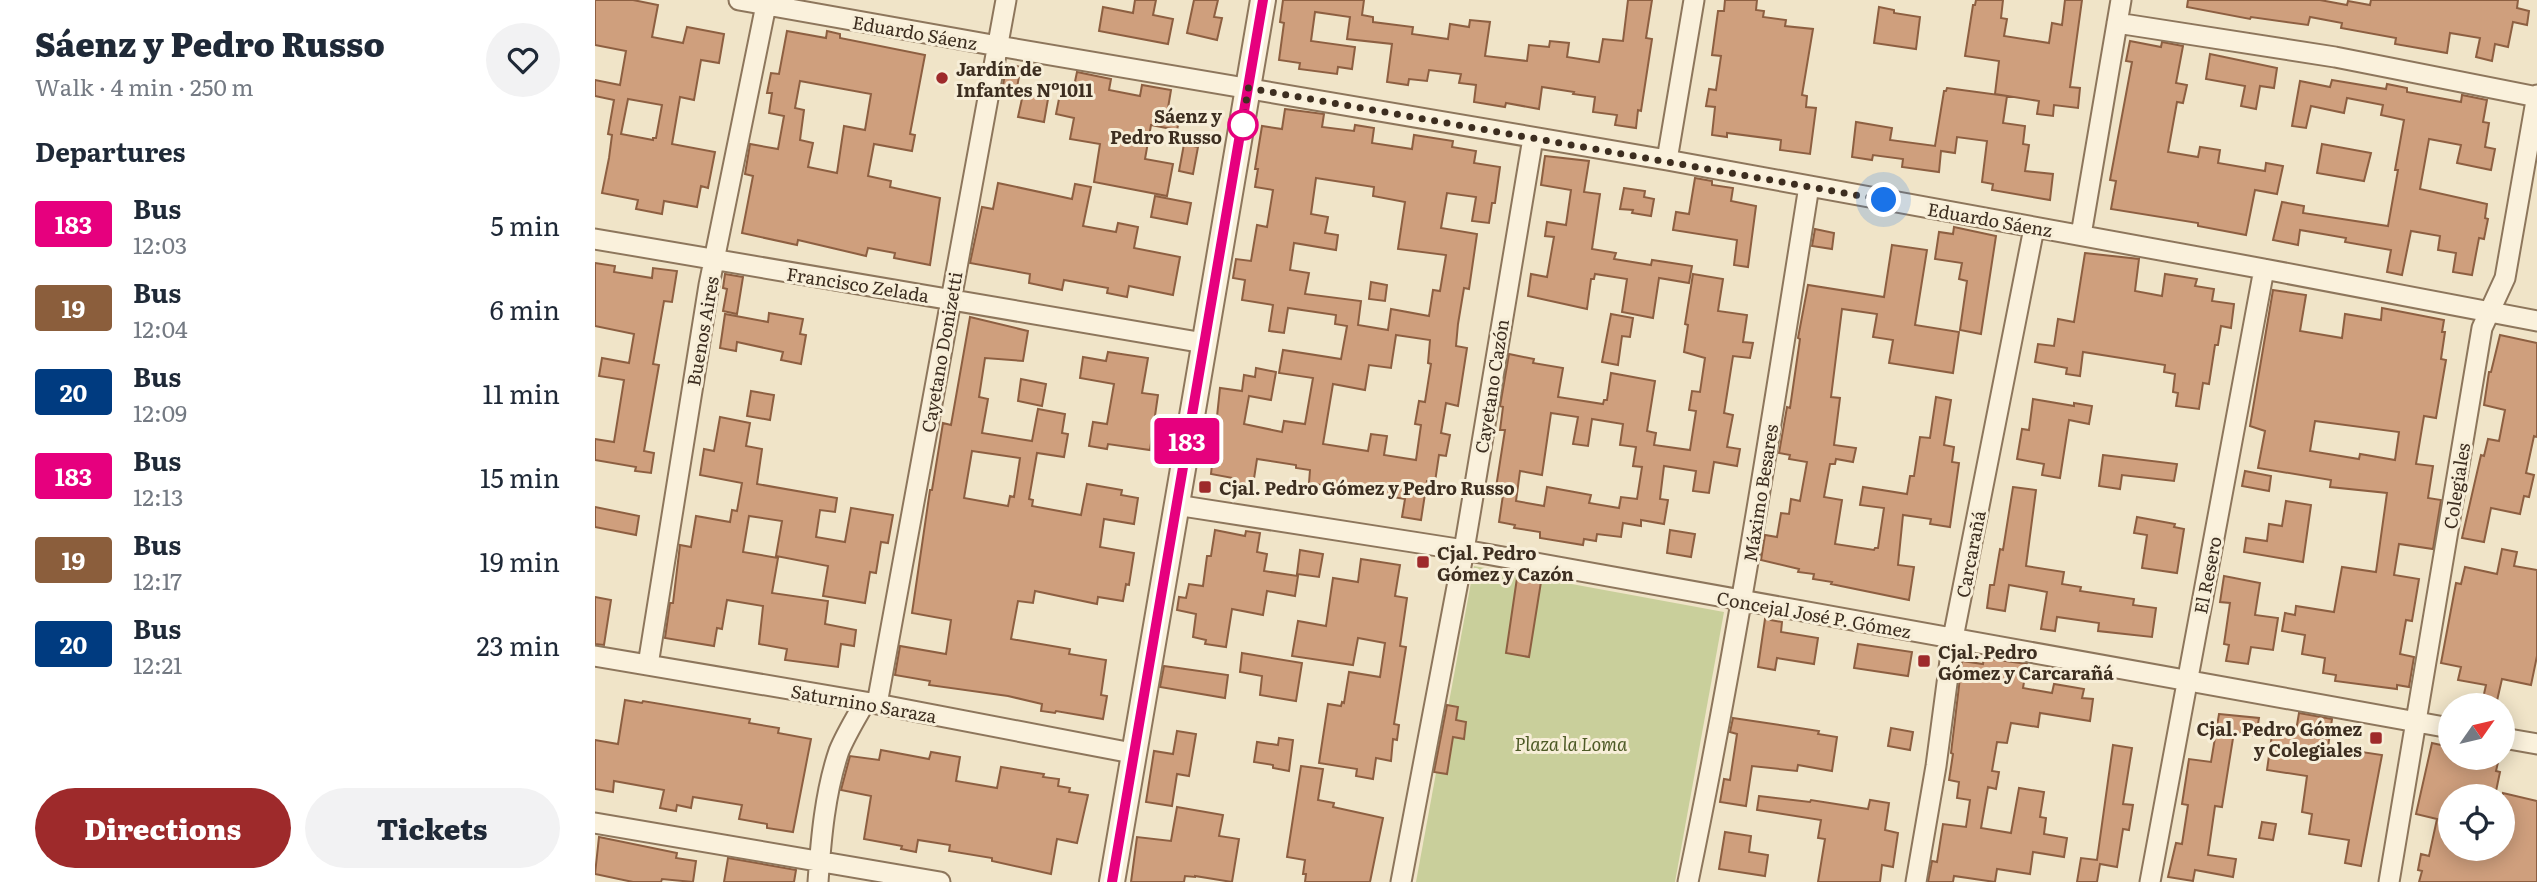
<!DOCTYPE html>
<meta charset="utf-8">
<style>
:root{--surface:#fff;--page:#f2f2f3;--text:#1f2937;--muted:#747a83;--accent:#9e2a2b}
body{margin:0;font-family:Literata,serif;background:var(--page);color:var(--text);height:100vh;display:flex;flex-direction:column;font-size:26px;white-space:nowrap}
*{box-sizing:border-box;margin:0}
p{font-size:23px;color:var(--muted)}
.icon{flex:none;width:38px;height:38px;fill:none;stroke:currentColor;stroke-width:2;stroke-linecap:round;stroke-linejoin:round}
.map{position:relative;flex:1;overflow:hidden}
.sheet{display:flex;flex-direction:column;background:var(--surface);width:595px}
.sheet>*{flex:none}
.badge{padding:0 14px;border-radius:5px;font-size:24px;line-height:46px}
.needle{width:46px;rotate:56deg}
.fabs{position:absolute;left:1843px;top:693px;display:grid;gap:14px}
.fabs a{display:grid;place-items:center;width:77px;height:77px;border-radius:50%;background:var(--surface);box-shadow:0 4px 18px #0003;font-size:35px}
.you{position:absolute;width:35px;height:35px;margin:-18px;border:5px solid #fff;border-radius:50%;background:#1a73e8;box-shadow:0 0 0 10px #1a73e833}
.map>.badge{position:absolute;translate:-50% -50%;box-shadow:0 0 0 4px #fff}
h2{padding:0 35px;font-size:26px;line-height:63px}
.round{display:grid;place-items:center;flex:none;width:74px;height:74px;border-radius:37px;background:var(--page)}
.overview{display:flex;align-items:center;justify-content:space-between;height:119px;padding:0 35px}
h1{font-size:33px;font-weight:800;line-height:52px}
.button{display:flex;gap:14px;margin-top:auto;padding:14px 35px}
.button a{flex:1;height:80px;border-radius:42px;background:var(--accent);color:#fff;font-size:28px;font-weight:800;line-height:80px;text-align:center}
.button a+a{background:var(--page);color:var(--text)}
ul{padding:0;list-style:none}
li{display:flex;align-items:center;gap:21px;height:84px;padding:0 35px}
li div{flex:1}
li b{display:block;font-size:26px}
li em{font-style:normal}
li .badge{min-width:77px;font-weight:700;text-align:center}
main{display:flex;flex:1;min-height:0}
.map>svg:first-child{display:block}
</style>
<main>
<section class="sheet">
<div class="overview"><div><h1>Sáenz y Pedro Russo</h1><p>Walk · 4 min · 250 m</p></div><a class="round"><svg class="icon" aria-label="heart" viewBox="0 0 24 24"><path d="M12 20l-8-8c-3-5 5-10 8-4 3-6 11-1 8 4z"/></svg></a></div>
<h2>Departures</h2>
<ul>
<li><span class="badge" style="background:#e6007e;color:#fff">183</span><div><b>Bus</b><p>12:03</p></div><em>5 min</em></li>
<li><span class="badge" style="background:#8b5e3c;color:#fff">19</span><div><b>Bus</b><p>12:04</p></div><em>6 min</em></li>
<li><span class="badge" style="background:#003b80;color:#fff">20</span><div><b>Bus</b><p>12:09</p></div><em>11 min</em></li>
<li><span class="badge" style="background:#e6007e;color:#fff">183</span><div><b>Bus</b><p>12:13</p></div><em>15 min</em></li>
<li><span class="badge" style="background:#8b5e3c;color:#fff">19</span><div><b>Bus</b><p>12:17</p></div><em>19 min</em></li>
<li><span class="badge" style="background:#003b80;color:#fff">20</span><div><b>Bus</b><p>12:21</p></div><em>23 min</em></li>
</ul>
<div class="button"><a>Directions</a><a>Tickets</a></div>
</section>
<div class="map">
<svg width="1942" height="882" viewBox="0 0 1942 882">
<rect width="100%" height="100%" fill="#f0e4c8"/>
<path fill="#c9cf9b" d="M879,566L1129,612L1080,882H821Z"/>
<path fill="#cf9f7d" stroke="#8d5f41" stroke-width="2" fill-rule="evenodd" d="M0,0H38L63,5L57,37L88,43L92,27L129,34L124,63L106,60L99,100L85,97L77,144L120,152L113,188L106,186L102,207L69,201L67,214L41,209L43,200L7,193L14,158L17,135L13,134L19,100L0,96V80L25,85L31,51L0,45ZM33,99L67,105L61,138H58V140L26,134Z
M540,0H561L558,15L578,19L573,44L504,31L508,7L538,13Z
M599,0H623L619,17L627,18L622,40L592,33Z
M688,0H769L767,15L778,17V22L818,27L817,34L853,39L855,24L874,27L875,20L895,22L890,56L932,61L934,45L954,47L955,41L974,43L972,57L1004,62L1008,39L1028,41L1033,0H1057L1051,38L1057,39L1046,111L1043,110L1041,128L1020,125L1022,115L998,112L1000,97L978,94L979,92L947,87L944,109L911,103L910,107L879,102L881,85L864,83L866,74L834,70L832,81L814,79L813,85L792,82L797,44L752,39L755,17L720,12L716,41L760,47L757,69L743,67L742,74L704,69L705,63L684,60L689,23L685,22Z
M1130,0H1162L1161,10L1169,11L1168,17L1191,20L1190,26L1218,29L1207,95L1212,96L1211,107L1221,108L1215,154L1185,150L1186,140L1132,133V137L1117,135L1120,107L1111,106L1114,89L1121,90L1126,56L1117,55L1123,11H1129Z
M1381,0H1408L1406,18L1412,19L1409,36L1454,43L1457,23L1467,25L1470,0H1487L1475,87L1485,88L1483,108L1459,105L1458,116L1442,114L1444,101L1400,94L1404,61L1370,56L1378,5H1380Z
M1593,0H1725L1752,5L1753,1L1775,5L1776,0H1923L1922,8L1934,11L1932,25L1918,22L1913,47L1900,44L1897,61L1881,57L1885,38L1855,33L1852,53L1800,44L1801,38L1746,28L1747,23L1715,17L1713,25L1656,17L1655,19L1592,7Z
M1284,7L1299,10V13L1325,17L1321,49L1279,43Z
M192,31L231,38L232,31L245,34V38L330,55L315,134L320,135L317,151L279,144L273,176L296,181L295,187L345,198L335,265L299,258L300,253L273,248L271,256L203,240L202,245L147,233L158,176L150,174L155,144L183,149L189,116L174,113L177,93H172L176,73L184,74ZM205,81L276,94L270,130L249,126L242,173L213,167L218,143L205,140L209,110L200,108Z
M1535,41L1566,47L1567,42L1588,46L1581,83L1592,85L1588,103L1582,102L1573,152L1603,157L1605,147L1625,150L1623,163L1670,171L1671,163L1688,166L1682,194L1660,190L1651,235L1603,226V223L1516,209L1521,181L1515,180L1537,62L1531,61Z
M1615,54L1682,68L1679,88L1665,86L1661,109L1646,106L1650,86L1611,79Z
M412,64L426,67L421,92L407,90Z
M482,72L516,79L514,90L545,96L547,85L576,90L572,114L585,116L582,130L556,125L550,159L578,164L572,196L499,182L505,144L475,139L479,118L461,114L466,89L478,91Z
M1737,80L1791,89L1792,84L1812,88V92L1866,102L1867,95L1892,100L1888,122L1894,123L1890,147L1900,149L1896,170L1862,163L1866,145L1834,139L1825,189L1892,204L1890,218L1893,219L1889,239L1884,238L1877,275L1858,272L1861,253L1843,250L1845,236L1816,231L1807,275L1792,272L1796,250L1750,242L1751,238L1705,230L1703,245L1678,240L1687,202L1709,206L1708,213L1793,226L1803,170H1800L1809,120L1786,115L1788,105L1752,98L1749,113L1716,106L1711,128L1697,126L1705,81L1735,87Z
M1352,88L1412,96L1408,123L1430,126L1428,144L1434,145L1430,171L1458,174L1455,200L1397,190L1398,184L1387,182L1392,141L1362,137L1360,153L1346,151L1344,172L1307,167L1308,159L1278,155L1277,160L1257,157L1261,122L1297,128L1295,140L1340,146L1349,91H1351Z
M428,94L453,99L449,122L423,117Z
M690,109L729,114L727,127L759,131L760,125L779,128L777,143L817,149L819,135L858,141L857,147L881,151L879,163L905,167L900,203H897L894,223L877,221L881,197L852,193L846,228L882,234L874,289L869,288L863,324L861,346L872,348L863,406L851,403L846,433L855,435L851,456L844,455L840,482L832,481L826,520L807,517L810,499L714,483L715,470L701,468V465L662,459L658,485L638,482V478L616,474L625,388L647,391L649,375L660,377L661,368L681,372L676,400L654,396L649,424L687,432L689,421L710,424L718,378L684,373L688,350L746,359L752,326L740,324L741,315L693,308L689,333L674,331L678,305L647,300L650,280L638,278L641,259L656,261L662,225L672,227L678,190L660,187L663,169H660L667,126L687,129ZM721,178L779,187L778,196L810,202L803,249L851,255L845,291L838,290L834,316L796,309L793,330L763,325L766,301L710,294L714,273L695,270L699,243L741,250L743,235L730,233L733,217L716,214ZM801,335L835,340L833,363L836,364L830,402L824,401L820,424L826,425L821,460L789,455L792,436L776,434L773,451L728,444L738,384L770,390L774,365L796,368Z
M589,144L603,147L598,174L584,171Z
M1727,144L1776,153L1769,181L1722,173Z
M950,156L994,161L989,192L1005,194L997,249L1021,253L1019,259L1056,265L1057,260L1097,266L1094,283L1064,278L1058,318L1027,312L1032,279L1000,274L999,279H996L992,309L933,296L936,274L952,277L959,237L950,236L952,222L971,225L976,190L946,185Z
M1100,178L1117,181V185L1138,188L1136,201L1161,206L1153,267L1139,265L1142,240L1078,230L1081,212L1094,214Z
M403,183L477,199L480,184L496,187L488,226L521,232L523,223L543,227L539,248L585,257L578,295L534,286L532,297L512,293L513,288L469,280L467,290L434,283L435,274L375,263L387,207L398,209Z
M1029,188L1050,191L1049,197L1059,199L1056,216L1037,213L1038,210L1025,209Z
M560,196L596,203L592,224L556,217Z
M1359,227L1401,236L1386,334L1365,330L1372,281L1364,279L1367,263L1340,259L1344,232L1358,234Z
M1220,229L1239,233L1237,249L1217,246Z
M1297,245L1332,250L1320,325L1364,332L1358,373L1294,363L1298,340L1278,337L1282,314L1247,309L1236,397L1245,398L1239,445L1261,448L1258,462L1241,459L1240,464H1235L1229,497L1247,500L1240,544L1279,550L1280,548H1283L1289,508L1265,505L1268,487L1312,494L1315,476H1319L1325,437L1335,438L1341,397L1356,400L1349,445L1359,447L1357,462L1364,463L1355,527L1335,524L1336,519L1308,515L1303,565L1319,567L1314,600L1236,584L1237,582L1218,579L1219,574L1203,572L1204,569L1166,560L1170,535L1182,537L1186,513L1194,514L1196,499L1205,501L1212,462L1194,459L1195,455L1184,453L1192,407L1195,408L1205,339L1203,338L1213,285L1289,297Z
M1490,253L1544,259L1540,291L1567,296L1570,274L1602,279L1600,286L1619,289L1617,301L1639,304L1636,328L1626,326L1623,345H1620L1614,384L1608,383L1604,409L1581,406L1583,393L1578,392L1580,374L1569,372L1570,365L1488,352L1485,376L1471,374L1472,368L1440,362L1443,344L1459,346L1463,319L1479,322Z
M0,263L20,266L19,272L57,278L58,268L82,271L77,302L69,301L58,364L64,365L49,451L59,453L56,473L40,471L41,467L0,460V439L19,442L29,380L4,376L7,358L34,363L39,334L0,326Z
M130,274L148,277L142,314L128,311L132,289L128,288Z
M1098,274L1128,279L1123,311L1152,315L1148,342L1158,343L1155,358L1138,356L1129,413L1138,415L1132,447L1145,449L1142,466L1119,462L1114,493L1098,491L1101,471L1069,466L1065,499L1073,500L1069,524L1046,520V526L1028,523L1026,537L1002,534L1001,541L989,539L988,545L945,538V532L919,528L920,525L904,522L908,495L900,494L910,430H905L908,407L905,406L914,354L939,359L938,363L968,368L963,397L1008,404L1009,400H1012L1016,373L1060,381L1052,431L1061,433L1059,445L1095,450L1101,411L1094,410L1097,391L1105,392L1110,358L1089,352L1093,325L1090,324ZM956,413L983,417L978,444L993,446L997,419L1028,424L1025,445L1041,447L1038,466L1047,467L1042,499L1026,497L1024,508L994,503L996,495L952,487L949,506L921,501L925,471L947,475Z
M776,282L792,285L790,301L774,299Z
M1678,290L1711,295L1705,331L1747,338L1750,314L1786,320L1787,308L1849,320L1847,332H1850L1846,359L1851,360L1841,418L1829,416L1821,464L1838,466L1833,498L1846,500L1838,549L1804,544L1799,575L1824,579L1817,621L1811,620L1805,654L1819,657L1814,687L1802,685V689L1740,681L1741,675L1728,673L1730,658L1707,654L1710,635L1687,631L1690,613L1700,615L1701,606L1739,612L1747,567L1781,572L1792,493L1735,487L1736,480L1663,468L1670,431L1655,426ZM1720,421L1804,432L1800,460L1765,454L1764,459L1715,451Z
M174,313L208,319L205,334L211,335L206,364L186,360L188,352L142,342L141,351L125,348L130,314L173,322Z
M1016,314L1038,318L1035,337L1027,336L1023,365L1007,362Z
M375,317L433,331L428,361L390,358L384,397L393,399L387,433L437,441L443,409L470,414L467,433L473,434L469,457L442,453L434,499L438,500L437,506L486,515L492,484L527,490L526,495L543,498L539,524L509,519L505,547L539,553L534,585L531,584L528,601L503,597L502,604L440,591L438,603L423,601L416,639L475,649L474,654L511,660L506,695L512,696L508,719L461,711L460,713L446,711L447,704L413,696L334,685L335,681L300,675L305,646L351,654L356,620L317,613L335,490H337L348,423L356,425ZM377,451L425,458L419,497L415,496L413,506L369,498Z
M1905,335L1942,343V437L1939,436L1931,473L1939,475L1934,497L1929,496L1925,514L1896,508L1889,542L1867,538L1886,455L1889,456L1893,439L1904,441L1910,410L1889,405L1894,372H1896Z
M513,352L553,358L547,393L563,395L555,450L513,444L512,449L494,446L498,422L512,424L519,384L485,378L488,357L511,361Z
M426,379L451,384L447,406L423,401Z
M156,391L179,395L175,420L152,416Z
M1438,399L1479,406V403L1497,406L1494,424L1474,420L1465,478L1447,475L1449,464L1422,459L1427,429L1434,430Z
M125,417L155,423L151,446L167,449L162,484L242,498L240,512L225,510L221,537L250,542L256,508L298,515L293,543L286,542L281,573L275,572L270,603L228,596L233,566L181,556L187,521L154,516L148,552L183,558L177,593L233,601L230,624L261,630L259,646L246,644L243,667L190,660L192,649L164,644L168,606L132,600L127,629L122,628L119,646L70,638L75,603H78L85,545L96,547L101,516L135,522L137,510L142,511L147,483L105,475L109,449L119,451Z
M1508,455L1582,464L1579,481L1527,475L1525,489L1504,486Z
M1650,471L1676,476L1674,491L1647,486Z
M1418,487L1441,490L1431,566L1469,572L1467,584L1486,587L1485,591L1539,599L1538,605L1561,608L1557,637L1503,631L1504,623L1462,617L1460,631L1446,629L1452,592L1442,590L1414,585L1410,611L1392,608L1395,585H1399L1405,549L1408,550Z
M1691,501L1716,505L1708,562L1649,552L1651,538L1672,541L1674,524L1687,526Z
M0,507L44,516L41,535L0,527Z
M1542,517L1580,524L1579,527L1589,529L1582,573L1547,568L1552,535L1539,533Z
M620,530L650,536L651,531L665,533L662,552L672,554L669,571L703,576L700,596L672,591L668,615L637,609L631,647L610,644L611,640L598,637L601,614L582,610L584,597L591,598L594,584L608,586L612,556H616Z
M1075,530L1100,534L1096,557L1072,553Z
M1907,549L1922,552L1919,566L1942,570V656L1936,685L1907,679L1901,705H1896L1887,703L1891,685L1863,680L1866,667L1846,663L1861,583L1866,584L1870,567L1902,574Z
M705,550L728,554L724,577L702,574Z
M766,559L805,565L800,596L812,598L805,646L811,647L799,724L804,725L802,740L798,739L796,761L781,758L778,779L761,776L762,769L724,763L733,704L746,706L747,702L749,703L754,672L785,677L790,643L763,638L758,665L697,656L703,621L731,626L738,578L763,582Z
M1629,576L1665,583L1660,615L1683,618L1678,650L1656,647L1653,664L1631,661L1634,645L1629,644L1635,603L1625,602Z
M922,578L946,582L934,657L911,653Z
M0,597L16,600L9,645L0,644Z
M1170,619L1187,622L1186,632L1223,638L1219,664L1182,658L1180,670L1163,667Z
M1263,644L1317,652L1313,676L1259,668Z
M647,653L707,663L701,701L665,695L667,676L645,672Z
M1389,658L1432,664L1428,688L1457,693L1459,684L1489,689L1487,698L1498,699L1495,721L1445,713L1443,727L1416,723L1412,743L1402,742L1397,771L1404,772L1401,789L1393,787L1386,828L1416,833L1424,788L1449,792L1445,817L1451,818L1449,834L1472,838L1469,857L1438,852L1435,874L1402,869L1400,882L1359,876L1358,882H1333L1337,861L1342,862L1348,824L1371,827L1375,800L1362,798L1364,782L1354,780L1358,754L1356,753L1367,661L1388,664Z
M569,666L633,675L630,698L565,687Z
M30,700L47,703L48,701L155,719L154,723L184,728L183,733L216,739L198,832L172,828V824L144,819L147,805L98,797L96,808L82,805L81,811L65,808L69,790L19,781L18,792L0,789V740L23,744Z
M852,705L863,707L861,720L871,722L869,739L858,737L852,774L839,772Z
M1704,713L1737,719L1733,747L1787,755L1766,866L1750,863L1754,840L1714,834L1717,814L1707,812L1712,776L1672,770L1678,727L1701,731Z
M1624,714L1664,718L1661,736L1639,732L1627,807L1620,806L1613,855L1641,859L1638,877L1600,870L1598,881L1573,877L1581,843L1587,844L1593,805L1587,804L1594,759L1616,762Z
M1138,718L1224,731L1223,734L1242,737L1237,771L1203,765L1202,771L1157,766L1151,806L1125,802L1129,779L1135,780L1142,734L1135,732Z
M1296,728L1318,732L1315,750L1293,746Z
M582,731L601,734L594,776L582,774L577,806L551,802L559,751L578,754Z
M684,738L698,740L694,771L678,768V765L659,762L662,742L683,745Z
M1837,743L1855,747V758H1904L1901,771L1905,772L1900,796H1855V849H1908V793L1942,801V882H1824L1827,871L1823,870L1826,854L1834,856L1842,819L1821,814Z
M1518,745L1537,748L1528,804L1538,805L1534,830L1528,829L1522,867L1505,864L1502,882H1482L1486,858L1502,860Z
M286,750L334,759L336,752L365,757L361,781L402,788L406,767L449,774L448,777L464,779L463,786L475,788L474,792L493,795L482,843L462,839L456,874L397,861V858L354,851L355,845L323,840L321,852L306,849L307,846L269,839L276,796L246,790L255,756L284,760Z
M706,766L728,769L723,800L739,803L738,807L788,818L775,882H710L711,874H708L710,860L692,857Z
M1164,796L1215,802L1216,800L1273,809L1275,800L1294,803L1290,830L1303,833L1298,867L1287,865L1285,882H1223L1230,839L1223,838L1226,820L1162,810Z
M582,807L628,815L624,836L644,839L637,882L600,876V877L590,876L589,882H536L542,837L576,841Z
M1667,822L1681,824L1678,840L1664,838Z
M1130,832L1156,836L1154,852L1173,855L1170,876L1124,869Z
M4,837L82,853L81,858L101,861L98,882L67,879L66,882H38L0,874Z
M133,858L201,870L199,882H129Z"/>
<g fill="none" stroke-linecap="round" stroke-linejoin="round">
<defs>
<path id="minor" d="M144,0L403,46L1072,160L1669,269L1942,321
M1522,23L1740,57L1942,97
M1072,160L1099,0
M1486,235L1526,0
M0,239L609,343
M581,505L869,550L1855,728
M0,656L282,704L537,753
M53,665L114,285L172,0
M282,704L411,0
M1908,738L1942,744
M0,823L345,882
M223,882C226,839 230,792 244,751C251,734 261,718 270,702
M806,882L869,550L938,138
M1093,882C1141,651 1177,419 1214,186
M1321,882L1341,766L1358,638L1439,228
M1555,882L1669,269
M1794,882L1887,328L1910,278L1942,95"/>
<path id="tertiary" d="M517,882C566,588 620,294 668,0"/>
</defs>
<use href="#minor" stroke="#8d765c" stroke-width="23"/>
<use href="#tertiary" stroke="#8d765c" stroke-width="28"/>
<use href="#minor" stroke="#faf1dc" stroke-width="19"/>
<use href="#tertiary" stroke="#faf1dc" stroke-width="24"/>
</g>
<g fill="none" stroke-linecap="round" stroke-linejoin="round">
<defs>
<path id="line" d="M517,882C565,588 620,295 668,0"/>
</defs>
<use href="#line" stroke="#fff" stroke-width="16"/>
<use href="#line" stroke="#e6007e" stroke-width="10"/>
<path stroke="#3d2e20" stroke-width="7" stroke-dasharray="0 12.6" d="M648,125L653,88L1289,200"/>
</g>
<g fill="#9e2a2b" stroke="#f7eed8" stroke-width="2.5">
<circle cx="347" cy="78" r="7"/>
<rect x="603" y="480" width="14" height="14" rx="3.5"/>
<rect x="821" y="555" width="14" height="14" rx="3.5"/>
<rect x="1322" y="654" width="14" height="14" rx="3.5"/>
<rect x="1774" y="731" width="14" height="14" rx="3.5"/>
</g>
<circle fill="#fff" stroke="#e6007e" stroke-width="3.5" cx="648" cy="125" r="14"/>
<g text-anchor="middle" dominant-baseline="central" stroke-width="6" stroke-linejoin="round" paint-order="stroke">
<g font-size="18" fill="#3d2e20" stroke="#f7eed8">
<text transform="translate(320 32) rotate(10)">Eduardo Sáenz</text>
<text transform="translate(1395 219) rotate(10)">Eduardo Sáenz</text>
<text transform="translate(263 284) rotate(9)">Francisco Zelada</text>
<text transform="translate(107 331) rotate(-80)">Buenos Aires</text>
<text transform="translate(346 352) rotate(-80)">Cayetano Donizetti</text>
<text transform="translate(896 386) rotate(-81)">Cayetano Cazón</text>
<text transform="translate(1861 486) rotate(-81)">Colegiales</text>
<text transform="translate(1165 493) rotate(-81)">Máximo Besares</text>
<text transform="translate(1375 554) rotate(-79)">Carcarañá</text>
<text transform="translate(1612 575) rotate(-79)">El Resero</text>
<text transform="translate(1219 614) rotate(10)">Concejal José P. Gómez</text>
<text transform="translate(269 703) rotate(10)">Saturnino Saraza</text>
</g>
<g font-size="18" font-weight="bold" fill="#3d2e20" stroke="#f7eed8" text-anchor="start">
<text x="361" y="68">Jardín de<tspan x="361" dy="21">Infantes Nº1011</tspan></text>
<text x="624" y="487">Cjal. Pedro Gómez y Pedro Russo</text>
<text x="842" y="552">Cjal. Pedro<tspan x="842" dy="21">Gómez y Cazón</tspan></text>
<text x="1343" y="651">Cjal. Pedro<tspan x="1343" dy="21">Gómez y Carcarañá</tspan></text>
<text x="1767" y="728" text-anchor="end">Cjal. Pedro Gómez<tspan x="1767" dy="21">y Colegiales</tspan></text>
</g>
<g font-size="18" font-weight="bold" fill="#3d2e20" stroke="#f7eed8" text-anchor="end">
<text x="627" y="115">Sáenz y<tspan x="627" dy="21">Pedro Russo</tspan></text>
</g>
<g font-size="18" font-style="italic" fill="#4d5a26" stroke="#f7eed8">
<text x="976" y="743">Plaza la Loma</text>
</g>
</g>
</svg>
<div class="fabs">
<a><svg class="needle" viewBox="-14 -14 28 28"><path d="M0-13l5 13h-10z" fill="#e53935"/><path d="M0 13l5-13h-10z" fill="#747a83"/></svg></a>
<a><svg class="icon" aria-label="locate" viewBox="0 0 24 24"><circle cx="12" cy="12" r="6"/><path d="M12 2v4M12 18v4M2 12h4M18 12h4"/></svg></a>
</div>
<div class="you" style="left:1289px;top:200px"></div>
<b class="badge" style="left:592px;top:441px;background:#e6007e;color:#fff">183</b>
</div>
</main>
